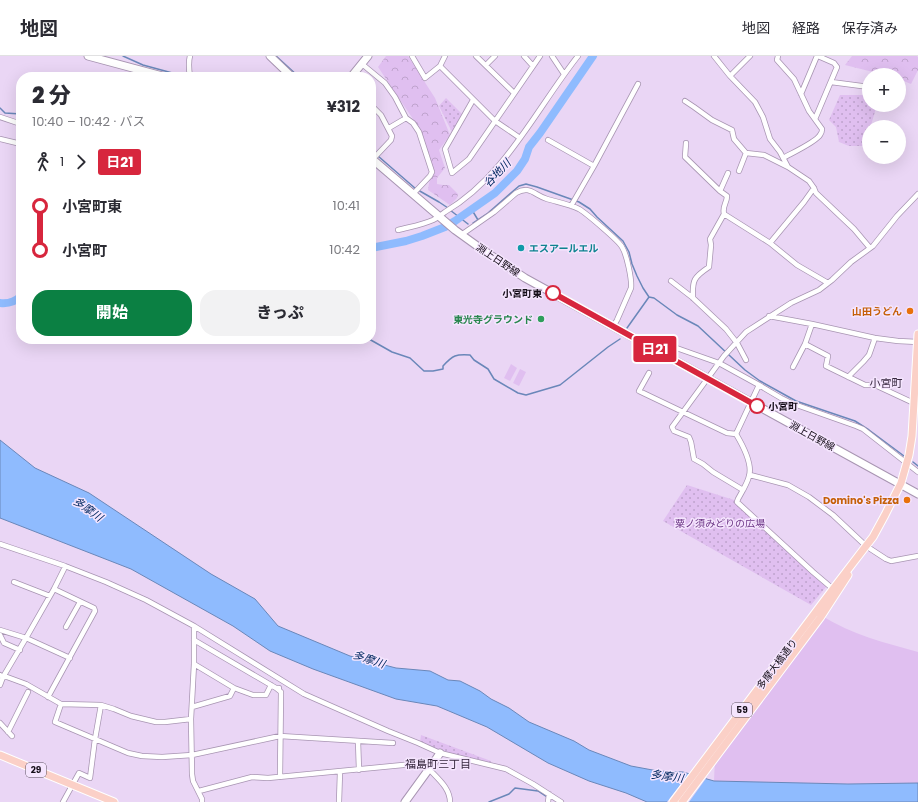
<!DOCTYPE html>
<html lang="ja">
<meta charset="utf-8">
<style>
:root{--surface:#fff;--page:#f2f2f3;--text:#2b2b33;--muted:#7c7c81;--line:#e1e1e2;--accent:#0b8043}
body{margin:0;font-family:Poppins,"Noto Sans JP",sans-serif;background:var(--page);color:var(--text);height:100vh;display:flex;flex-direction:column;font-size:15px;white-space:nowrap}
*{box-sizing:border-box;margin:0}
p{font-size:13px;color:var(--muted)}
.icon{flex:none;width:22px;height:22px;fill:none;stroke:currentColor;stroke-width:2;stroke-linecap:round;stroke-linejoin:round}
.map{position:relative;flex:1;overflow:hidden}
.drawer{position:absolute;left:16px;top:16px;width:360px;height:272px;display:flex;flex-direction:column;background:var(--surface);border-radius:16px;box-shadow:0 4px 16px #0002}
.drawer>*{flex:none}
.badge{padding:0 8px;border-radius:3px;font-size:14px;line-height:26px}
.controls{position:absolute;left:862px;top:12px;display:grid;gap:8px}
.controls a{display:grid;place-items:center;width:44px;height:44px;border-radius:50%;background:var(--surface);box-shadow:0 4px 16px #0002;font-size:20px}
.map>.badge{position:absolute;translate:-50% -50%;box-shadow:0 0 0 2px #fff}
.legs{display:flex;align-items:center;gap:6px;height:44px;padding:0 16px;font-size:13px}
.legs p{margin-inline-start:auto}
.head{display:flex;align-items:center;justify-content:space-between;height:68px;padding:0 16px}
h1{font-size:22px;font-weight:800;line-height:30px}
.cta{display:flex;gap:8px;margin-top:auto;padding:8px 16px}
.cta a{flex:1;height:46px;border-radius:16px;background:var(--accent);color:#fff;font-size:16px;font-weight:800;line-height:46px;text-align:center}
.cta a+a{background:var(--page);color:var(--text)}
ul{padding:0 16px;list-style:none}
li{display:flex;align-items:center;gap:14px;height:44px;font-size:15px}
li i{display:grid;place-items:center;width:6px;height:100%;margin:0 5px;background:currentColor}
li i::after{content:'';width:10px;height:10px;margin:-5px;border:3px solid;border-radius:50%;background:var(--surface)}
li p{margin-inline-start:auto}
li:first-child i{background:linear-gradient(#0000 50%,currentColor 0)}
li:last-child i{background:linear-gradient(currentColor 50%,#0000 0)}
header{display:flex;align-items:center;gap:24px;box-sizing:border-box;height:56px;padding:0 20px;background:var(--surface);border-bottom:1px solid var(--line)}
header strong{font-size:19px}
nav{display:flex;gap:22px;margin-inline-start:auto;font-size:14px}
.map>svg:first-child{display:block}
</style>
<header>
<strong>地図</strong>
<nav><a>地図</a><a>経路</a><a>保存済み</a></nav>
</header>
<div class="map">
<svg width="918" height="746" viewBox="0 0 918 746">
<defs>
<pattern id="forest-crowns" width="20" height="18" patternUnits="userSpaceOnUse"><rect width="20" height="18" fill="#e0bff0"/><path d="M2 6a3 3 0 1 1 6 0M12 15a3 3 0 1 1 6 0" fill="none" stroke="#bfa3cd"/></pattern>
<pattern id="park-dots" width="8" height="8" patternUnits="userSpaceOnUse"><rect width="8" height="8" fill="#e0bff0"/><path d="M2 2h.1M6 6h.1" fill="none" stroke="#bfa3cd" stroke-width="1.8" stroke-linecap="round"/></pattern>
</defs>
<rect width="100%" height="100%" fill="#ead6f5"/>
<path fill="#e0bff0" d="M511,308L517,312L510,325L504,322Z
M520,313L526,316L519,330L513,327Z
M822,560C851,578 885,587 918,596V727L848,728L714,725L715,702Z"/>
<path fill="url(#forest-crowns)" d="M386,0H408L435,42L450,79L439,94L445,112L437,122V128L443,129H449L458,138L457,142L450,149L428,134L429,127L433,117L419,72L378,11Z
M852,0H917L918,1V14L911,28L899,23V19H873V16L845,9Z"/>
<path fill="url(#park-dots)" d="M840,39H863L869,41V49H877L871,69L870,71H869V73L863,90H849L839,86L836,71L829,64Z
M446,42L462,58L452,76L439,50Z
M687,429L734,444L826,531L811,549L663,465Z
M421,679L491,705L490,707L442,696L420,686Z"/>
<path fill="#8fbbfe" stroke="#6a87b9" d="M0,384L35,412L89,437L211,518L255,543L278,570L350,600L396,612L430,615L448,624L460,625L480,635L491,643L509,652L529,666L574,685L589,694L631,710L658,715L683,716L714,725L848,728L918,727V746H647L626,737L589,725L548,707L487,671L437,650L396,643L313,613L270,595L233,570L131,513L0,462Z"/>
<path fill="#ead6f5" d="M690,716L707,721L689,746H667Z"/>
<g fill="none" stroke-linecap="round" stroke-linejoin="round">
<path stroke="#6a87b9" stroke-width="1.5" d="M123,0L143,9L187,21
M276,0L299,21
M0,52L5,57L21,58
M371,93L375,97
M378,100L416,133
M418,134L439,146L448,152
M450,154L468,168
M472,154L478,164
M473,167L488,157L519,130L526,128L537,131L579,146L590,153L597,161L623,185L629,196L632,208L637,220L643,232L649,241
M649,241L654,242L677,259L698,270L745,314L760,325L796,345L855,365L869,374L904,400
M627,272L649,241
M369,283L392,296L410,302L424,315H433L443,313V310C453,299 456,298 470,299L474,304L488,313L494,323L518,337L526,339L560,329L608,291L620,283
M913,406L918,410
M489,746L509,738L515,732L538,735L547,741"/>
<path stroke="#8fbbfe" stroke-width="8" d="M371,192L406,185L422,180L445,171L455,165L495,137L517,115L525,103L529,91L540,77L593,0
M0,247C9,248 15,246 21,240"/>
<defs>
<path id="street" d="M412,0L425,22L440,10L445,0
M476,0L514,37
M524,0L533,10
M552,0L564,18
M714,0L730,20L755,46L763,61L770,83L780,96L788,111L809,125L814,132L816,137L854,173L870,192
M778,0L777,4L794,23L809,55L822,73C822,76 822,76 820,79C816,86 792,97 783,102
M362,8L385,27L395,41L406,62L413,67L419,76L432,116L430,120L413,138
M486,9L495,0
M440,10L495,65L520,82
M730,20L750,0
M190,21C189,14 188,7 190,0
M831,26L869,31
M801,38L817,0
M473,44L445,93L452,117L469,103L540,0
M685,45L694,51L712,64L732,74L734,83L746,97L764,99L788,111
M371,49L381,59L392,80L391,84L373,103
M0,61L21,68
M815,63L837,11L834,7L818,0
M389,72L406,62
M0,83L21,88
M548,84L594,110
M686,87L685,101L720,135L727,140C727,147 722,150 724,158L710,183L711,189L709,211C694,221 692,224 693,242
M739,115L746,97
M720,135L728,117
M571,150L594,110L638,28
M724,158L770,187L797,209L828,227
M398,174C409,171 422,169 433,164C437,162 441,159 445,156C505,121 536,53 578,0
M461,179L494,156L516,137C530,129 534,139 547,143C557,146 569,148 579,153C586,157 619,185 622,191C627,199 632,224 631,232L617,264L613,271
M770,187L804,146L814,132
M671,225L693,242L726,273L737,287L746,304
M769,260L812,268L875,282L898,285L918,286
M805,288L828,300L826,310L865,329H875L918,349
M659,295L668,289L719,307L759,329
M793,311L805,288L812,268
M649,317L639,335L727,377L736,378
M848,321L863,306L869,299L875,282
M736,378L759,329L781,342L791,347L856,370L863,373L918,416
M736,378C742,388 753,407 749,420C748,425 745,430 743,434
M750,419L788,429L809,441L833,459L866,490L886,503L891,505L918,500
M0,488L65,510L106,526L146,544L194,570L304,638L388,675L418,687L440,697L506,713L533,728L561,746
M14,526L50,540
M833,533L813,516L737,446L738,443L743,434L713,416L703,408L694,403L691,386L689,381L674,375L672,371L724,300L746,276L791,247L819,234L832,224L851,206L873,190L897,160L918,138
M194,570V608L191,663L192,718L193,725L202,743V746
M66,571L80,546
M0,574L26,582L70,602
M0,579L4,587L20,594
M194,584L276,632H279
M0,619L3,621H7L26,628L61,648L101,649L114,653L131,660L156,666H165L191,663
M0,629L3,621L26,582L54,533L65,511
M234,632L253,639H266L271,629
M276,632L281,636L280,721
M48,641L95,555L94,552L54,533
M61,648L55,666L128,697L142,700L162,701L192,699L280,680L393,687
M192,651L230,640L234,632L194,608
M0,667L12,680
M8,676L28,636
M358,685L359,714
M429,713C438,723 450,732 450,746
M199,735L252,721L268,722L434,706
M63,746L79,717L90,722L95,683L101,649
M339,746L340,716
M548,746L549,738"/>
<path id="secondary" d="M88,0L166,21
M270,0L292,21
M351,21L368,0
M371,102L455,174L480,192L525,222L918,438
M405,746L434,706L440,697"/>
<path id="primary" d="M0,699L114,746
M673,746L833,533L866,490L873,481L885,459L901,427L909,399L912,380L918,278
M682,746L820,562L848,519"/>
</defs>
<use href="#street" stroke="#a895b2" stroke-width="6"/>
<use href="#secondary" stroke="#a895b2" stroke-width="9"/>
<use href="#primary" stroke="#fff" stroke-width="9"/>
<use href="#street" stroke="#fff" stroke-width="4.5"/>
<use href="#secondary" stroke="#fff" stroke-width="7"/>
<use href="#primary" stroke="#fbd0c7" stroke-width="7"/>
</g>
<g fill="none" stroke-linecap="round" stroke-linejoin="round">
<defs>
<path id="line-1" d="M553,237L757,350"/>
</defs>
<use href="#line-1" stroke="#fff" stroke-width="9"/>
<use href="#line-1" stroke="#d7263d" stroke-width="6"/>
</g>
<circle fill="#0f9aa8" stroke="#f5e5fe" stroke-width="1.5" cx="521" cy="192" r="4"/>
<g fill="#fff" stroke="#d7263d" stroke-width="2">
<circle cx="553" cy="237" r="7"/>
<circle cx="757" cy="350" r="7"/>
</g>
<g fill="#e8710a" stroke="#f5e5fe" stroke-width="1.5">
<circle cx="910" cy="255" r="4"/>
<circle cx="907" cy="444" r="4"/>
</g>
<circle fill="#2e9e5b" stroke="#f5e5fe" stroke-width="1.5" cx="541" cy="263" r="4"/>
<g text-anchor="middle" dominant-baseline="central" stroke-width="3" stroke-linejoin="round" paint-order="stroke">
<g fill="#f5e5fe" stroke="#584e5c" stroke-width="1">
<rect x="732" y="647" width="20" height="14" rx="3"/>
<rect x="26" y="707" width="20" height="14" rx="3"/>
</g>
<g font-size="9" font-weight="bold" fill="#140d17">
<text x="742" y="654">59</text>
<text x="36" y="714">29</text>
</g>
<g font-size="10" font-weight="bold" fill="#0d838f" stroke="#f5e5fe" text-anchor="start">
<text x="529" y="192">エスアールエル</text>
</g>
<g font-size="10" fill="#140d17" stroke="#f5e5fe">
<text transform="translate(498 204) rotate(34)">淵上日野線</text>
<text transform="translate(812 380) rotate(29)">淵上日野線</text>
<text transform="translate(777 608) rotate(-53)">多摩大橋通り</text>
</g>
<g font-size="10" font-weight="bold" fill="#140d17" stroke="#f5e5fe" text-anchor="end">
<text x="542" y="237">小宮町東</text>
<text x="768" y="350" text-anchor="start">小宮町</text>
</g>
<g font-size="10" font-weight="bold" fill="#c56008" stroke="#f5e5fe" text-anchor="end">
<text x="902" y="255">山田うどん</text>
<text x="899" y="444">Domino's Pizza</text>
</g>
<g font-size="10" font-weight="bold" fill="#27864d" stroke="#f5e5fe" text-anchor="end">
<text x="533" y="263">東光寺グラウンド</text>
</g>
<g font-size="10" fill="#6c3585" stroke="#f5e5fe">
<text x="720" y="467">粟ノ須みどりの広場</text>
</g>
<g font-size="11" font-style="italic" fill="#002860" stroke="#f5e5fe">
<text transform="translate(497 117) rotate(-46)">谷地川</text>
<text transform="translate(88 453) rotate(35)">多摩川</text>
<text transform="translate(369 603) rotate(19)">多摩川</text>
<text transform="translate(667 720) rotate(8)">多摩川</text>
</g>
<g font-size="11" fill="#36273e" stroke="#f5e5fe">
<text x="886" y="327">小宮町</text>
<text x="438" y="708">福島町三丁目</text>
</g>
</g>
</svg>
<div class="controls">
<a>+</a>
<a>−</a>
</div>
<b class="badge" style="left:655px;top:293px;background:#d7263d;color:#fff">日21</b>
<section class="drawer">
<div class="head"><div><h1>2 分</h1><p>10:40 – 10:42 · バス</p></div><b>¥312</b></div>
<div class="legs"><svg class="icon" aria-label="walk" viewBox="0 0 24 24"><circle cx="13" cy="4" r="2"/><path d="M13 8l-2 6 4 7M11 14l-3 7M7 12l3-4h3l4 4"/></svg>1<svg class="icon" aria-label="forward" viewBox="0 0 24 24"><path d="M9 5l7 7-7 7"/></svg><b class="badge" style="background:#d7263d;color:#fff">日21</b></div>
<ul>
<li><i style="color:#d7263d"></i><b>小宮町東</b><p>10:41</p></li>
<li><i style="color:#d7263d"></i><b>小宮町</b><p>10:42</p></li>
</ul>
<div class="cta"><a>開始</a><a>きっぷ</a></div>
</section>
</div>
